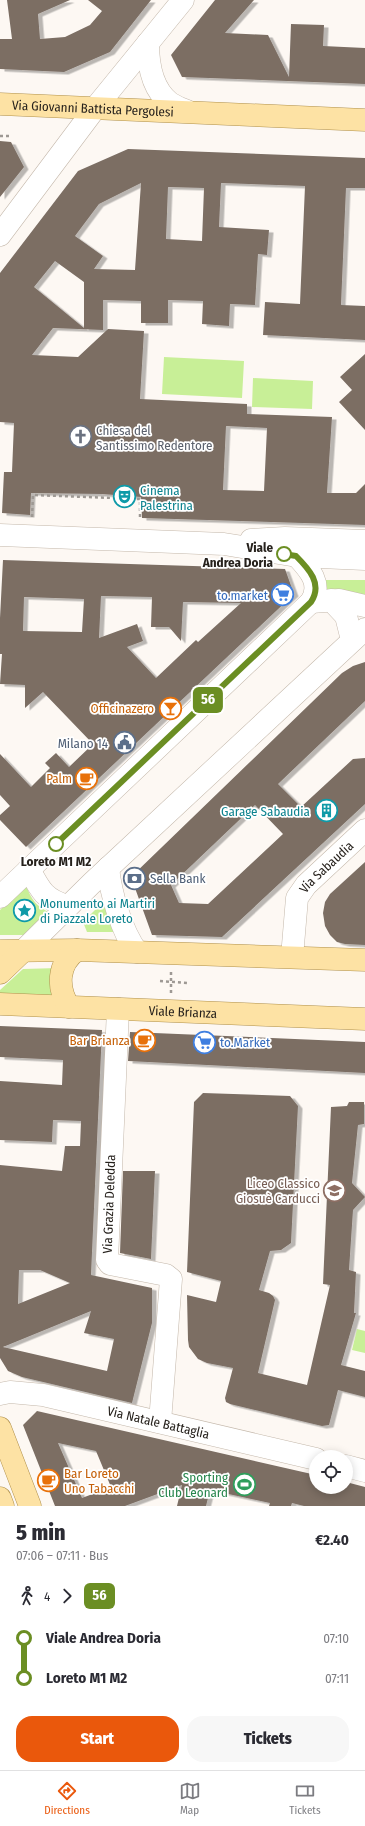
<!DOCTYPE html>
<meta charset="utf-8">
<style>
:root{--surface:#fff;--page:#f7f7f7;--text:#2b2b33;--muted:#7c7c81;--line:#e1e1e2;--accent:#ea580c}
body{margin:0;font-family:"Fira Sans Condensed",sans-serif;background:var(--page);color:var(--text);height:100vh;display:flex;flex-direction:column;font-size:15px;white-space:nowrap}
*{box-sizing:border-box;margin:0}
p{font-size:13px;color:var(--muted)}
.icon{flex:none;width:22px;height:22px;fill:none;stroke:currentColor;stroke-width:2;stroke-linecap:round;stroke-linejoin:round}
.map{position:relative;height:1506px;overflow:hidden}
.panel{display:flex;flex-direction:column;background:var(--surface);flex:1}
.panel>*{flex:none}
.badge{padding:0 8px;border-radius:6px;font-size:14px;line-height:26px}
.controls{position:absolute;left:309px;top:1450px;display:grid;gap:8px}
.controls a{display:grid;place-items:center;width:44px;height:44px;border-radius:50%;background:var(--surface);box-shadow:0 2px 10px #0003;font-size:20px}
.map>.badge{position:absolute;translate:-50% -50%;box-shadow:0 0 0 2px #fff}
.legs{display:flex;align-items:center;gap:6px;height:44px;padding:0 16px;font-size:13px}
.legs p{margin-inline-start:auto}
.head{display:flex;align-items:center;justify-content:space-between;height:68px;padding:0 16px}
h1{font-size:22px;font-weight:800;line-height:30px}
.button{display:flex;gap:8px;margin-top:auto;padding:8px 16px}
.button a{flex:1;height:46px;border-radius:16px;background:var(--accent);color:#fff;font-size:16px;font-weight:800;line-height:46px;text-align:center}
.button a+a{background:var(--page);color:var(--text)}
ul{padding:0 16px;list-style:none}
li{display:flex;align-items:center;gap:14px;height:40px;font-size:15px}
li i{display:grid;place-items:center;width:6px;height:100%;margin:0 5px;background:currentColor}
li i::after{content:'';width:10px;height:10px;margin:-5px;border:3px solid;border-radius:50%;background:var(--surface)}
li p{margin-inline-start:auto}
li:first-child i{background:linear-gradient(#0000 50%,currentColor 0)}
li:last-child i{background:linear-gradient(currentColor 50%,#0000 0)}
.dock{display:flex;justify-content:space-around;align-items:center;height:56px;border-top:1px solid var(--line);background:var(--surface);font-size:11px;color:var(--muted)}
.dock a{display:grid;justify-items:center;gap:2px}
.dock .current{color:var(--accent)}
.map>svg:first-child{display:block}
</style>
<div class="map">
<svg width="365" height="1506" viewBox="0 0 365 1506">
<defs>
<filter id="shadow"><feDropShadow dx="4.5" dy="2.5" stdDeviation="0" flood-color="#0004"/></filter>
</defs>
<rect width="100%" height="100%" fill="#fdf8f3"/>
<path fill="#c8ef97" d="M164,357L244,361L242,398L162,394Z
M253,378L313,381L312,409L252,407Z
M326,580H365V601L325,590Z
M26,885C31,900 37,907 51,913L28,935H0V910Z
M104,901L116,932H87L83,922Z
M58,968L57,998L0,993V990L23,969Z
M357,1329L365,1331V1353L352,1350Z"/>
<path fill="#7b6e64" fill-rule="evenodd" filter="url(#shadow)" d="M7,0H70L38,14L40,39L65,37L90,25L102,11L88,0H151L110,52L64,72L0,69V39H12Z
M215,0H254L225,33L268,35L289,77L291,24L324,25L323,46L365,48V84L182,77L171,55Z
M0,141L11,142L24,167L0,197Z
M128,149L365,158V188H346L341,305L365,306V340L263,335L265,302L300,304L305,186L221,183L219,227L269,230L267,255L258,254L255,305L230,304L229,326L202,324L203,301L168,300V323H141V301L103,300V330L53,328L32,355L78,357L108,329L144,331L140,399L247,404V414L332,417L327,493H356L365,484V525L142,518L141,497L102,494L31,493L30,515L2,513L4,472H12L14,423L0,422V273L78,171ZM141,183L135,270L94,269L103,256L75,236L99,204ZM168,187L204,188L202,241L166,239ZM55,261L84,282V328L34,287ZM226,426L267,428L264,491L223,490Z
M365,354V430L339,402L352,390L340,377Z
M3,560L285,569L294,594L26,847L0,820V815L10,806L0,795V754L31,787L50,768L45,763L56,753L69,767L93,744L43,692L25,708V685L0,684L2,654H0V618ZM101,596L152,597L151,627H169L181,641L183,602L241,603L198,642L196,640L156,678L127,647L143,641L137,624L99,638ZM24,597L84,599L82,632L23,631Z
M365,662V701L278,784L301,807L353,759L365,758V804L222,937L152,935L131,877L342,673L353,666ZM255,805L283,834L208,904L179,903L171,885Z
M365,862V945L345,944L337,942L330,935L325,926L323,913L325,902L330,894Z
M0,1026L102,1030L91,1275L152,1288V1323L132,1403L22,1377L8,1371L0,1358V1165L62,1171L65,1146H80L81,1121L53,1120L52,1142L0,1140V1081L62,1085L63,1060L0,1057ZM19,1270H40L70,1283L18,1304ZM91,1311L84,1333L114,1339L107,1371L3,1347Z
M130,1032L365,1042V1073L128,1061Z
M203,1093L290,1096L298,1106L291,1243L281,1250L270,1251L259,1290L269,1293L273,1296L275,1300L258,1373L307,1385L330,1285L323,1284L331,1107L347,1106L349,1102H364V1124L358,1125L352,1183L365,1197L353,1210L349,1270L356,1272L354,1313H356L341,1365L365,1371V1397L338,1390L329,1425L322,1426L230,1404L226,1402L225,1398L233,1368L207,1363L198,1359L189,1347L188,1340L187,1295L216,1302L221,1281L187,1272L194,1102Z
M123,1171H155L151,1259L120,1253Z
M37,1411L316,1475V1487H346V1482L365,1487V1506H304L292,1503L291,1506H269L270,1503L210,1490L206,1506H177L182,1485L125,1506H55L23,1425ZM58,1443L96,1451L111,1487L82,1498Z"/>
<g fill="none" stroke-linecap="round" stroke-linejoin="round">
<defs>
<g id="minor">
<path d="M148,43C148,64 152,89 170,103C175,106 181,109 187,111"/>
<path d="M0,235L96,107L183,0"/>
<path d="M0,535L224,544L297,556L365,559"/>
<path d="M251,540L285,538L365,541"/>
<path d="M331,600L346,616L352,640"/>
<path d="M311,602L339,600L365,606"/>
<path d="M108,868C111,894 121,930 137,952"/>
<path d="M29,869C40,890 45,900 68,906"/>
<path d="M0,897L311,602C323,584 309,569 297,556"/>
<path d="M23,951L92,883L365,629"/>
<path id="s1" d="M292,957L297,898L306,885L365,830"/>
<path d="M118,1009L107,1260L110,1264L166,1275L171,1279L160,1422"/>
<path id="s2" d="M0,1394L10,1392L43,1395L316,1459"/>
<path d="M346,1466L365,1471"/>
</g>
<g id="major">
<path id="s3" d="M0,104L365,120"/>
<path d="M0,951L77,950L365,960"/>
<path d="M0,973L23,951"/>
<path id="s4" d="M0,1004L365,1019"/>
<path d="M69,1007C57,988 57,964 77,950"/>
<path d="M0,1428L30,1506"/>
<path d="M0,1498L3,1506"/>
</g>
</defs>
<use href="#minor" stroke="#c4b8ab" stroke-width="23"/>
<use href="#major" stroke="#b0914d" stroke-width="23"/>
<path stroke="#9e9994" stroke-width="2.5" stroke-dasharray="3 3" stroke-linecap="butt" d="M0,136H11
M32,517L33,495L140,499V520
M160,981L188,983
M171,993V972"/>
<use href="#minor" stroke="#fff" stroke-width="22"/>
<use href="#major" stroke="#fde2a4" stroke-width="22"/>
</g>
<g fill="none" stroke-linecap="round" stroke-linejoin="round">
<defs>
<path id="line-1" d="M56,844L311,602C323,584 309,569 296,556L284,554"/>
</defs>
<use href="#line-1" stroke="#fff" stroke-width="9"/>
<use href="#line-1" stroke="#6b8e23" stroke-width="6"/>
</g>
<defs>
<symbol id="church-ring" viewBox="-11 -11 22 22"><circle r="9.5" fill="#fff" stroke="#6b7280" stroke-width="1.5"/><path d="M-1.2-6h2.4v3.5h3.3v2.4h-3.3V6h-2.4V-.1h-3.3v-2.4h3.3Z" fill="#6b7280"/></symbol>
<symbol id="theatre-ring" viewBox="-11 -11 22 22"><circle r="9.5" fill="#fff" stroke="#0f9aa8" stroke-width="1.5"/><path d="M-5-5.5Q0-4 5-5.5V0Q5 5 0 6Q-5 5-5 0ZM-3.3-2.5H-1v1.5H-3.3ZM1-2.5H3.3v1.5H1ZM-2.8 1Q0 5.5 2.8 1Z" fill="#0f9aa8"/></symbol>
<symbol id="supermarket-ring" viewBox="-11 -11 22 22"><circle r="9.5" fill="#fff" stroke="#3f7fe0" stroke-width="1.5"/><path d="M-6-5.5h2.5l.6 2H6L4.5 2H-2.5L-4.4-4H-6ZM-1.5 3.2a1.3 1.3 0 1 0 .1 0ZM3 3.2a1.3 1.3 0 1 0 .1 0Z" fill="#3f7fe0"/></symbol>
<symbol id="bar-ring" viewBox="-11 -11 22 22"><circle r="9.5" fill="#fff" stroke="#e8710a" stroke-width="1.5"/><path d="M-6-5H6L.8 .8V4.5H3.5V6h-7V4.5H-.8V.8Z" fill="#e8710a"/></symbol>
<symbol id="civic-ring" viewBox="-11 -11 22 22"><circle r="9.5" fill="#fff" stroke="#5c6f8a" stroke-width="1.5"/><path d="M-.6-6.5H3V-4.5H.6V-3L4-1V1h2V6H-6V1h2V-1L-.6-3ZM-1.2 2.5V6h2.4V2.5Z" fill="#5c6f8a"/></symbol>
<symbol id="cafe-ring" viewBox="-11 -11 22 22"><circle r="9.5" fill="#fff" stroke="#e8710a" stroke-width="1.5"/><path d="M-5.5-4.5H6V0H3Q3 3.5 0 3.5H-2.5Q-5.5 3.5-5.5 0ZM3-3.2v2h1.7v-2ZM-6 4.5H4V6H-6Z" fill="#e8710a"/></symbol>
<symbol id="building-ring" viewBox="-11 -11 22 22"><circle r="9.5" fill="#fff" stroke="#0f9aa8" stroke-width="1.5"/><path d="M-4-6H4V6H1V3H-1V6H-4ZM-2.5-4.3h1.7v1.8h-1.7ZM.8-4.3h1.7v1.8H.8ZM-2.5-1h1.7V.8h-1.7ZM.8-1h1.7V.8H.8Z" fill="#0f9aa8"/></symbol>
<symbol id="bank-ring" viewBox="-11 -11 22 22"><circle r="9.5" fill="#fff" stroke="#5c6f8a" stroke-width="1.5"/><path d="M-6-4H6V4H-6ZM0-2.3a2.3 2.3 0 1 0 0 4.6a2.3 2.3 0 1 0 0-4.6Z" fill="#5c6f8a"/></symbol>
<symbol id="sight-ring" viewBox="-11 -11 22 22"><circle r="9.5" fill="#fff" stroke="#0f9aa8" stroke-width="1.5"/><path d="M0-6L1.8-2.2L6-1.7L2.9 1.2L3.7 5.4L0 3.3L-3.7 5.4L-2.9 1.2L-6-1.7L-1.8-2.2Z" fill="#0f9aa8"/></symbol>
<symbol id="school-ring" viewBox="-11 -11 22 22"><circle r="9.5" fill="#fff" stroke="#8d6e63" stroke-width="1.5"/><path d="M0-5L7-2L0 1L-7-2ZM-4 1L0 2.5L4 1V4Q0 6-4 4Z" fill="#8d6e63"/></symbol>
<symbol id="stadium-ring" viewBox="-11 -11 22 22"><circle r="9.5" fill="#fff" stroke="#2e9e5b" stroke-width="1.5"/><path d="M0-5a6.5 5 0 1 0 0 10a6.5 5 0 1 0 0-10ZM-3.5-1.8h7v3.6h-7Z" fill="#2e9e5b"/></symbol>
</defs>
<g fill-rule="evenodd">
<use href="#church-ring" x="68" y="424" width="25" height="25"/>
<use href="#theatre-ring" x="112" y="484" width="25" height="25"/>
<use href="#supermarket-ring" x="270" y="582" width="25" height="25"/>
<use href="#bar-ring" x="158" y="696" width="25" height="25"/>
<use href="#civic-ring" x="112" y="730" width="25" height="25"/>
<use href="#cafe-ring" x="74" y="766" width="25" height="25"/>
<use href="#building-ring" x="314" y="798" width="25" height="25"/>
<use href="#bank-ring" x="122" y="866" width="25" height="25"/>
<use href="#sight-ring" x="12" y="898" width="25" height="25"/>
<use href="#cafe-ring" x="132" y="1028" width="25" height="25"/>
<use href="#supermarket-ring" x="192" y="1030" width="25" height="25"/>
<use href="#school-ring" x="322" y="1178" width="25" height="25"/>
<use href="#cafe-ring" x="36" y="1468" width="25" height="25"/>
<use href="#stadium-ring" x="232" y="1472" width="25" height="25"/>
</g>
<g fill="#fff" stroke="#6b8e23" stroke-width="2">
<circle cx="284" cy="554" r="7"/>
<circle cx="56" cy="844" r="7"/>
</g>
<g text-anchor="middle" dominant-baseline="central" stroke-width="3.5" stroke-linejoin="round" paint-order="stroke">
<g font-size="13" fill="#26211c" stroke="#fff">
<text stroke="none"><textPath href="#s3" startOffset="93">Via Giovanni Battista Pergolesi</textPath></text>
<text stroke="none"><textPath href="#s1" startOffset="102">Via Sabaudia</textPath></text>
<text stroke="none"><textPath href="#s4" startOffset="183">Viale Brianza</textPath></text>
<text transform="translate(109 1204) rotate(-88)">Via Grazia Deledda</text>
<text stroke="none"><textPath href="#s2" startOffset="162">Via Natale Battaglia</textPath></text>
</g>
<g font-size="13" fill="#5b616d" stroke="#fff" text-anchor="start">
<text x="96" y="430">Chiesa del<tspan x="96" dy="15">Santissimo Redentore</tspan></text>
</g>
<g font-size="13" fill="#0d838f" stroke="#fff" text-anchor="start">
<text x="140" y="490">Cinema<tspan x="140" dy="15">Palestrina</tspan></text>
<text x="310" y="811" text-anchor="end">Garage Sabaudia</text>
<text x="40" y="903">Monumento ai Martiri<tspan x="40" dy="15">di Piazzale Loreto</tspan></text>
</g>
<g font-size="13" font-weight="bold" fill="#26211c" stroke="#fff" text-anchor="end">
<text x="273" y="547">Viale<tspan x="273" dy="15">Andrea Doria</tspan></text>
<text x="56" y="861" text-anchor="middle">Loreto M1 M2</text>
</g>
<g font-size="13" fill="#366cbe" stroke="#fff" text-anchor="end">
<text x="268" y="595">to.market</text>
<text x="220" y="1042" text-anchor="start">to.Market</text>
</g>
<g font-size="13" fill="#c56008" stroke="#fff" text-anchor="end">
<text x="154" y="708">Officinazero</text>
<text x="72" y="778">Palm</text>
<text x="130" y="1040">Bar Brianza</text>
<text x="64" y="1473" text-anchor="start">Bar Loreto<tspan x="64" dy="15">Uno Tabacchi</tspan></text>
</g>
<g font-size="13" fill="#4e5e75" stroke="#fff" text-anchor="end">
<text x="108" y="743">Milano 14</text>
<text x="150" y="878" text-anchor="start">Sella Bank</text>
</g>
<g font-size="13" fill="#785e54" stroke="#fff" text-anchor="end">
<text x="320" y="1183">Liceo Classico<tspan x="320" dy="15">Giosuè Carducci</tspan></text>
</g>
<g font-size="13" fill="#27864d" stroke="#fff" text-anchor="end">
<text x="228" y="1477">Sporting<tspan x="228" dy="15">Club Leonard</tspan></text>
</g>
</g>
</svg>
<div class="controls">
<a><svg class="icon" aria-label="locate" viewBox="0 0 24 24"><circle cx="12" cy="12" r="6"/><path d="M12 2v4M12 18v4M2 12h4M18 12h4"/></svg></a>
</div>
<b class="badge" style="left:208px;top:700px;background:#6b8e23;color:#fff">56</b>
</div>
<section class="panel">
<div class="head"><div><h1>5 min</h1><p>07:06 – 07:11 · Bus</p></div><b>€2.40</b></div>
<div class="legs"><svg class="icon" aria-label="walk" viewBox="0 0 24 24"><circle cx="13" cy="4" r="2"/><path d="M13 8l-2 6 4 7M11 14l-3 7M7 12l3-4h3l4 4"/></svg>4<svg class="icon" aria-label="forward" viewBox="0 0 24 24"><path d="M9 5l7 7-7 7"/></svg><b class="badge" style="background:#6b8e23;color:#fff">56</b></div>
<ul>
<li><i style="color:#6b8e23"></i><b>Viale Andrea Doria</b><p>07:10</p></li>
<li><i style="color:#6b8e23"></i><b>Loreto M1 M2</b><p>07:11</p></li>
</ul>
<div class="button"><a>Start</a><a>Tickets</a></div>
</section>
<nav class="dock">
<a class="current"><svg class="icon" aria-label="directions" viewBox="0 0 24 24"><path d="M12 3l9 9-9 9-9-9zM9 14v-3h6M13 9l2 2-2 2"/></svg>Directions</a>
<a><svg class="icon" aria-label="map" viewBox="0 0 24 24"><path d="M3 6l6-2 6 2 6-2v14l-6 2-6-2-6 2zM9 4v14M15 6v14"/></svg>Map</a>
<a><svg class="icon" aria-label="tickets" viewBox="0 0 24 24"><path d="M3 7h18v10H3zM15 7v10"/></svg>Tickets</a>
</nav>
